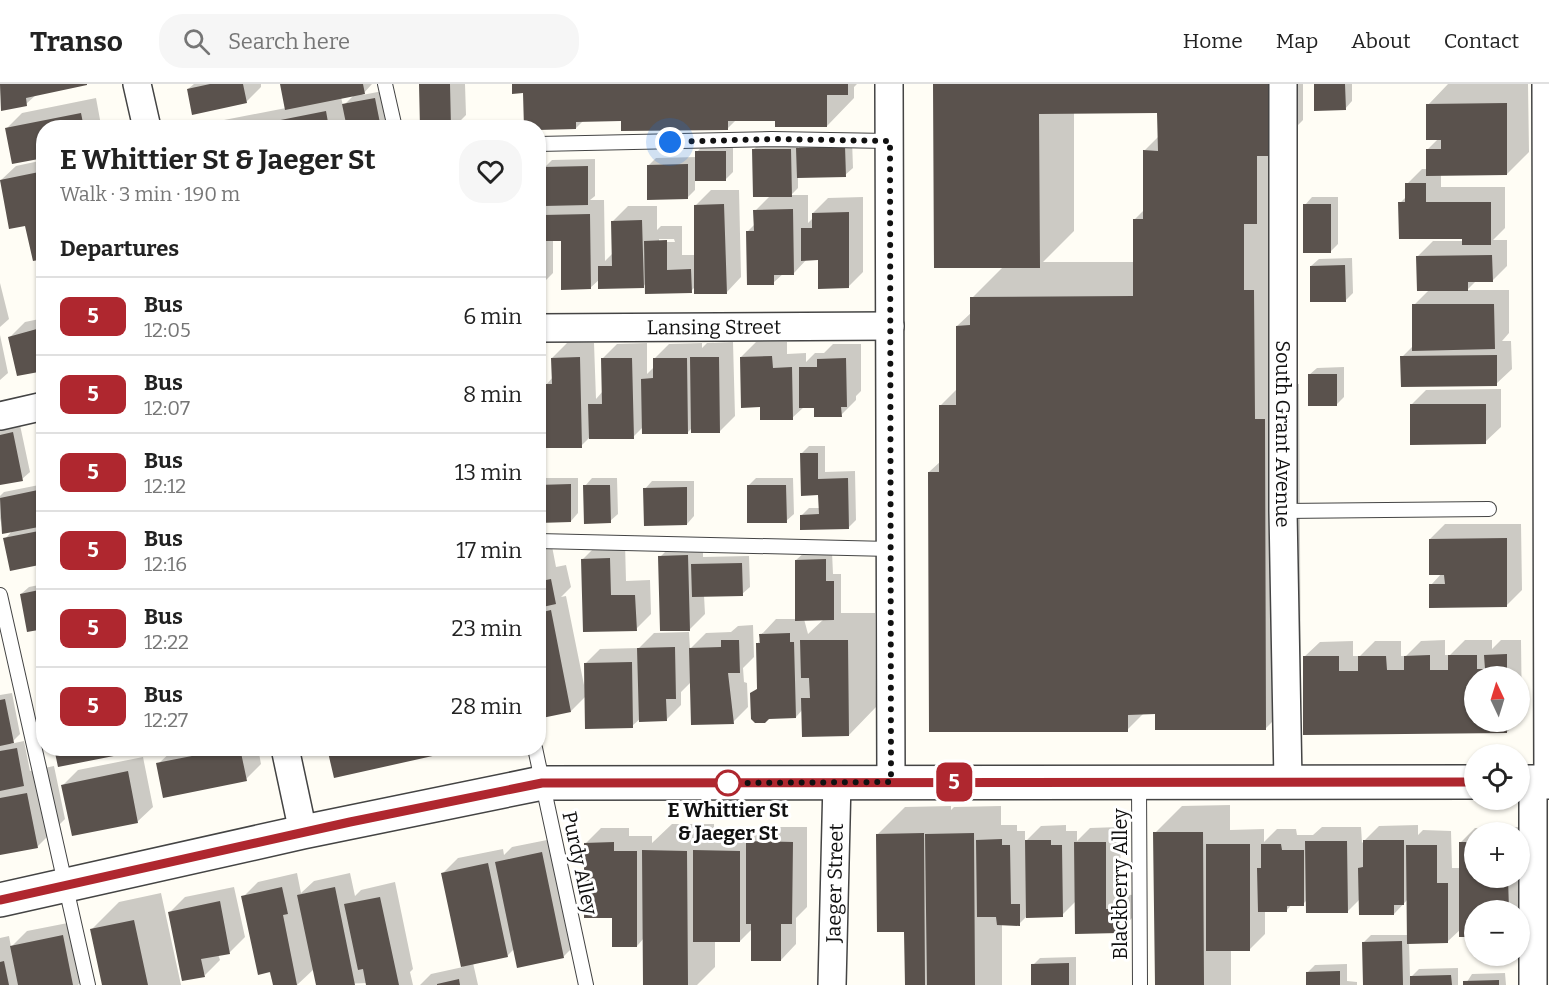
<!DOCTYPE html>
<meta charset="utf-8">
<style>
:root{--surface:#fff;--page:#f6f6f6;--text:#222;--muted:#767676;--line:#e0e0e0}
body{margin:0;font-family:Bitter,serif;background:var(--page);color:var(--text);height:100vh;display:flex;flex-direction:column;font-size:22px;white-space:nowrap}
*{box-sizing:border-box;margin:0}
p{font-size:20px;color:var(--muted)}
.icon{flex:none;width:33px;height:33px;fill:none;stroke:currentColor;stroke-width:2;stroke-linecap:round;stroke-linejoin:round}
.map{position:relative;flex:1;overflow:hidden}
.details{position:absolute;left:36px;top:36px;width:510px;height:636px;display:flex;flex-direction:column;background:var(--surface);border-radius:24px;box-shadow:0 2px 4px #0004}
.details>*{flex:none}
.badge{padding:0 12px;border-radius:9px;font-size:21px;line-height:39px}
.needle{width:39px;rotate:356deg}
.fabs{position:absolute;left:1464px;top:582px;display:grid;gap:12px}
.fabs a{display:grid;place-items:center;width:66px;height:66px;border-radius:50%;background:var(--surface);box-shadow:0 2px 4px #0004;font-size:30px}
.you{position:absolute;width:30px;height:30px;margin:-15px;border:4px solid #fff;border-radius:50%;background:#1a73e8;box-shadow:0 0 0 9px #1a73e833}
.map>.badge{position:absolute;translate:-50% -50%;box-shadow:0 0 0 3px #fff}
h2{padding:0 24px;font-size:22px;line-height:54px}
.round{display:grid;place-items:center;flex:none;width:63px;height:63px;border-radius:24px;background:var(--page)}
.headline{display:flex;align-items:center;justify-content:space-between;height:102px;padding:0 24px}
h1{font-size:28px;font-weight:700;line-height:45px}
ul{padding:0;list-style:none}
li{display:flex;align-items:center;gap:18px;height:78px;padding:0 24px;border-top:2px solid var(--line)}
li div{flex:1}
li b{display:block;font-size:22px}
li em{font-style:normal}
li .badge{min-width:66px;font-weight:700;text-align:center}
header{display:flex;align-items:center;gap:36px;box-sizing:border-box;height:84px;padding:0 30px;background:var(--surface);border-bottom:2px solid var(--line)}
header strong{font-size:28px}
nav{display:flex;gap:33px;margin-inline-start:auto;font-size:21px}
.search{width:420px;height:54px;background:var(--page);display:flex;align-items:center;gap:15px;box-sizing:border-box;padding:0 21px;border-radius:24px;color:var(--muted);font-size:22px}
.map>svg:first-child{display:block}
</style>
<header>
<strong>Transo</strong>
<div class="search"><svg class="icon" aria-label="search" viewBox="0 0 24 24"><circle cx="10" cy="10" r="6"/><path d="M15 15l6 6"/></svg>Search here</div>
<nav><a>Home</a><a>Map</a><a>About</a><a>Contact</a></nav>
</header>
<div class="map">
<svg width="1549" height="901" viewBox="0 0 1549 901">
<rect width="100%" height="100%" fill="#fffdf5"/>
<path fill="#0003" fill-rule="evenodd" d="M0,0H84L37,10L26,20L2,25Z
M194,0H261V3L246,18L188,5Z
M282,0H372L362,11L383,7L388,36L381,44H348L347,38L342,44H217L224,36L286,24ZM354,11L343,22L341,13Z
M421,0H465L466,31L453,44H422Z
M513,0H857L854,3V14L827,42L777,35H737L728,44L622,36L583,37L576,44Z
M935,0H1303V36L1292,47L1289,300H1299L1301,609L1265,645L1156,629H1144L1127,646L929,388L941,377V321L958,304L957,242L972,228V214L1003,183ZM1074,28H1159V52L1144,67V126L1134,136L1135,178H1043L1074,147Z
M1315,0H1352V17L1345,25Z
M1448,0H1528L1529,68L1507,90H1441V103H1505V144L1493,156H1507V182L1492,197H1476L1467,206H1509V249L1502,257H1511L1512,285L1496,300L1402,273L1414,261V221L1429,206L1418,172L1433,157H1463V154L1400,119L1407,112V100L1422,85H1428L1427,66L1439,54L1428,21Z
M96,14L101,41L99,44H7L22,29Z
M852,56L853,84L845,91L798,92V104L791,111H808V139L813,134V129L828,114L863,113V188L848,203L819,175H807L794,189H784L773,199L748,147L755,140V127L770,112L753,66L760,59L798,58V64L805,57Z
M704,60H733V88L725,96H695V106L688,113L648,82L656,74L697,73V68Z
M595,75V112L590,116H604L605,177L614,168L613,137L628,122H657V146L661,142H682V171H695L696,121L711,106H739L741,193L726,209L695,203L691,207L646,199L643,203L600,195L590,204L562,155H553V189L538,204V109H545L544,84L552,76ZM659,155H674L675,158H659Z
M44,76V173L0,97L16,82Z
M1312,113H1338V160L1331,167L1305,121Z
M1352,174L1353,209L1345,217L1311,182L1319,175Z
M0,199L9,235L0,243Z
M44,234V285L10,253L25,238Z
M0,251L8,289L0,296Z
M733,258L735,332L720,347L693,343L688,348L643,343L633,353L589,354L581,362L542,363V370L538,373V260H542V313L546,309V301L553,293L552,274L567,259H594L596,315L603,307L602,275L617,260L647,259V290L654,283V275L669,260L702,259V264L707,259Z
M756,258H787V270L806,269V278L815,269H824L833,260H861V307L856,312V316L841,331L815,322L804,323L792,334L762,322L741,273Z
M1344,283V313L1337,320L1309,291L1317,284Z
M1501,305V343L1485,358L1411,321L1426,306Z
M20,341L30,388L22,395L0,400V345Z
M809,362H825V388L855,387L856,436L848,444L801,432L809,424H820V410L801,370Z
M544,394H578V429L571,437H538V400Z
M592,394H617L618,430L610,437L585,402Z
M756,394H793L794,430L786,437L748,402Z
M652,397H694V432L687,440L645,405Z
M44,400V478L5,455L13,446L3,448L0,434V412L4,408Z
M1445,440H1521L1522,506L1506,522L1431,501L1442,489L1430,455Z
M551,457L556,483L566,481L571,503L561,513L566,512L584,601L585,580L600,565L639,564L654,549L689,548L690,565L706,549L731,548L738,542L753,541L754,573L743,584L744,598L747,599L748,623L733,638L691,598L681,608V621L666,636L641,634L632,642L586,612L571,627L538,609V460Z
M703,457V473L749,472L750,503L742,510L704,511L705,530L690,545L660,473L675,458Z
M625,459L626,497L650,496L651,530L636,545L583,475L598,460Z
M832,468L833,490H841V529H875L876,623L849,651L803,625L796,633L752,610L759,603L758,560L761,551L776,535H797L796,476L804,469ZM804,535H824L808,550Z
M44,500V543L21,510L29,503Z
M1445,556V571H1450L1465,556H1492V565L1501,556H1521L1522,633L1520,635V592H1474V638H1517L1507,648L1305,650L1304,573L1320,558L1353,557V572H1360L1375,557H1401V572H1406L1421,557Z
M12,609L20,650L10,660L24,657L30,687L54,682L65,735L37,763L0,770V611Z
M175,664H258L261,680L246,695L158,680Z
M143,673L153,723L137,738L63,701L78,686Z
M1230,721V746L1264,745V758L1277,745H1296L1297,751H1313L1322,743H1361L1362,759L1379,742L1418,741V751L1423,746L1451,747L1452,784H1460V759L1475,744L1523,743L1520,840V826H1474V852H1461V845L1447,858H1409L1410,894L1419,885L1458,884V901H1364V858L1371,851H1408V815L1394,830L1360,815L1347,828L1307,816L1303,820H1292L1287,826H1265V850L1250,865L1231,866V901H1156L1155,749L1182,722ZM1474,748H1520V794H1474Z
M951,722V726L954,723L1001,722V741H1017V747H1025V758L1041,742L1066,741V747H1077V757L1090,744L1120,743L1121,810L1133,811V833L1118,848L1076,817L1062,831L1027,832L1019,840H1002V901H906V846L877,751L905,723Z
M672,740H714V752H754L763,743H807V823L796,834V860L781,876L753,844L740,857H715V883L697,901H644V854L637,862L613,832L586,759L601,744H629V752H652V759Z
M557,754L578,858L563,873L514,865L507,872L473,879L478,901H420L431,890L463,883L443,789L458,774L503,765L504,771L512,763Z
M297,789L301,809L314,797L350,789L355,812L361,806L395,798L413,885L410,888L413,901H368L367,899L317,901L314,885L297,901H274L243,813L258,798Z
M234,803L245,853L230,868L218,870L220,876L205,891L170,828L185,813Z
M161,809L181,901H103L91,846L119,818Z
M78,837L89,890L78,901H0V854L9,852L11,863L27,847Z
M1076,873V901H1033V881L1040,874Z
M1347,880V897L1357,898V901H1308V888L1315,881Z
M1505,889L1506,901H1465L1472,890Z"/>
<path fill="#5a524d" d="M0,0H87V1L26,14L27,22L1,27Z
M210,0H243L247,19L192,31L187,5Z
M280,0H363L365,10L285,26Z
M419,0H450L451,44H420Z
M512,0H848V11H827V43H775V37H728V46L621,47V37L576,38V45L538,46V44H524L523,9L512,10Z
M933,0H1268V72H1257V140H1244V206H1254L1255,335H1265L1266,646H1155V630L1128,631V648H929L928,388H939V321H956V242L970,241V213L1133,212V135H1143V66L1158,67L1157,29L1039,30L1040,184H934Z
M1314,0H1345L1346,26L1314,27Z
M375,14L381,44H347L342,20Z
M1507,19V91L1426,92V65H1441V56H1426V20Z
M326,27L329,44H250V42Z
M81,29L84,44H44V74L12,80L5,44Z
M845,62L846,93L797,94L796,64Z
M752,65H791L792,113H753Z
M695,67H726V97H695Z
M688,80V115L647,116V81Z
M588,82V121L544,122L543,83Z
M44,87V175L33,177L25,142L9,145L0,96Z
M1405,99H1426V118H1491V161H1462V155H1399L1398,118H1405Z
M724,120L727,210H694V121Z
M1303,120H1331V169H1303Z
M793,125L794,191H774V201H747L746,147H754L753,126Z
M849,128V204L818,205V176L801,177V144H812V129Z
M590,130L591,205L561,206V157H544L543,131Z
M642,136L644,204L598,205V182H612L611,137Z
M667,156V186L691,185L692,209L645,210L644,157Z
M1492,171L1493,198H1468V207H1417L1416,172Z
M1345,181L1346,218H1310V182Z
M1412,220H1494L1495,265L1412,267Z
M44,243V287L17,292L8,253Z
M1497,271V302L1401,303L1400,272Z
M772,272L773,284L792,283L793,336H760V323L741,324L740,273Z
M580,273L582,364H538V315L545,314L544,300H552L551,274Z
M690,273H719L720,349H691Z
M601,274H632L634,355H589L588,320H602Z
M653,274H687L688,350H642L641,295L653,294Z
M846,274L847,323H841L842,333H814V324H799V283H817V275Z
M1308,290H1337V322H1308Z
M1410,320H1486V360L1410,361Z
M13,348L23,397L0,401V351Z
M800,369H818V395L848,394L849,445L800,446V431L819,430L818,411L801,412Z
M571,400V438L538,439V401Z
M583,401H610L611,439L584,440Z
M747,401H786L787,439H747Z
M687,403V441L644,442L643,404Z
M38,406L44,442L2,450L0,414Z
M44,446V480L10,487L3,454Z
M1507,454V523L1429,524V500H1445L1444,491H1429V455Z
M688,471L690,547H660L658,472Z
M610,474L611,511H635L637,547L583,548L581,475Z
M826,475V497H834V536L795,537V476Z
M742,479L743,512L692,513L691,480Z
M538,488L541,497L551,495L556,520L538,524Z
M44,505V545L27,548L20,510Z
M551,526L571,628L542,634L538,617V529Z
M790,549V558H794L796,634L769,635L765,639H755L751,635L750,609L757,605L756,559H760L759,550Z
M721,556H739L740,589H728L734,640L691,641L689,564L721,563Z
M800,556H848L849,652L802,653L801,614H810L809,594H801Z
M675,563L676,615H666L667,637L639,638L637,564Z
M1507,570V592H1474V638H1507V649L1303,651V572H1339V587H1358V572H1386L1387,586H1404V572L1430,571V586H1448V571H1477V585H1485L1484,571Z
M44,574V599H42L38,575Z
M632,578L633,644L585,645L584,579Z
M5,615L14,659L0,662V616Z
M17,664L24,702L0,707V667Z
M54,664H128L129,669L58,683Z
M176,664H195V666L177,669Z
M233,664H240L247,697L163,714L156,679Z
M327,664H464V665L334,694Z
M128,687L138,739L72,752L61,701Z
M27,709L38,764L0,771V714Z
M1153,748H1203L1204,901H1155Z
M924,749L925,901H905L904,848H877L876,750Z
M974,749L975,901H927L925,750Z
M1002,755V761H1010L1011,820H1020V842L997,841L996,833H977L976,756Z
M1025,756H1051V761H1062L1063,833L1026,834Z
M1363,756H1404V821H1394V831H1359L1358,784L1363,783Z
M746,757L793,758L792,840H781V877H751V840H746Z
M1305,757H1347L1348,829H1306Z
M614,758V767H637V863H612V834H584V759Z
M1074,758H1106V825H1118L1119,849L1075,850Z
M1459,758H1474V794H1508L1509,826H1474V853H1459Z
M1206,760H1250V867H1206Z
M1261,760H1281L1282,766H1304V822H1287V828H1258L1257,784H1261Z
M1406,761H1437V799H1448V859L1407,860Z
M642,766L687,767L688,901H643Z
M693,766L740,767V858H693Z
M542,768L564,874L517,884L495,778Z
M488,779L508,873L461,883L441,789Z
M282,803L288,830L283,831L297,901H273L270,888L258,891L241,812Z
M335,803L355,901H316L297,811Z
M380,813L399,901H366L363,885L358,886L344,820Z
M220,817L230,870L201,875L205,893L182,897L168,828Z
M134,836L148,901H102L90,845Z
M63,851L73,901H18L10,862Z
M1402,857L1403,901H1363L1362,858Z
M4,877L9,901H0V878Z
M1069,879V901H1031V880Z
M1340,887V901H1306V888Z
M1451,891L1452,901H1410V892Z
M459,895L460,901H437V900Z
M1499,896V901H1463V897Z"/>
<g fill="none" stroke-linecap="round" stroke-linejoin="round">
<defs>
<path id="service" d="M385,0L395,44
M538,60L772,55L889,57
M1283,427L1489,425
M538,457L890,465
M0,511L88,901
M535,664L586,901
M1139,699L1140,901"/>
<g id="minor">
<path d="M137,0L147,44"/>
<path d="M889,0L891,698"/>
<path id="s1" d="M1283,0V427L1288,698"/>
<path d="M1546,0L1548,698"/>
<path id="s2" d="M538,244L890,242"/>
<path d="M0,332L44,322"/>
<path d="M285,664L303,748"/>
<path id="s3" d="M832,901L837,697"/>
<path d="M1533,901V698"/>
</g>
<path id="tertiary" d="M1520,698H1549
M0,816L303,748L542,699L1474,698"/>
</defs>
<use href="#service" stroke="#444" stroke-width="16"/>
<use href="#minor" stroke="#444" stroke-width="30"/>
<use href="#tertiary" stroke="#444" stroke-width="36"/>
<use href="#service" stroke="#fff" stroke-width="14"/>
<use href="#minor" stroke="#fff" stroke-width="27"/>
<use href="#tertiary" stroke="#fff" stroke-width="33"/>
</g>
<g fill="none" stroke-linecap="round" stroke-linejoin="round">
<defs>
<path id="line" d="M0,816L350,738L542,699L1474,698"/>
</defs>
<use href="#line" stroke="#fff" stroke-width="14"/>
<use href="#line" stroke="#af272f" stroke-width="9"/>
<path stroke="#111" stroke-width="6" stroke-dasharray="0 10.8" d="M670,58L772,55L890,57L891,698L728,699"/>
</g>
<circle fill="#fff" stroke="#af272f" stroke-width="3" cx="728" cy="699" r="12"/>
<g text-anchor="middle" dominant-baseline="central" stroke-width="6" stroke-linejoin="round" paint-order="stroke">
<g font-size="20" fill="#111" stroke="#fff">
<text stroke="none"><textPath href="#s2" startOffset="176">Lansing Street</textPath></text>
<text stroke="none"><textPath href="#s1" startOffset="350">South Grant Avenue</textPath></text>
<text transform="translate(580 779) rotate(78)">Purdy Alley</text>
<text stroke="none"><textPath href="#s3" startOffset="102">Jaeger Street</textPath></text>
<text transform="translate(1120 800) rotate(-90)">Blackberry Alley</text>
</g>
<g font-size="20" font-weight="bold" fill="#111" stroke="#fff">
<text x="728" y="726">E Whittier St<tspan x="728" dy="23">&amp; Jaeger St</tspan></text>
</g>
</g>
</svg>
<div class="fabs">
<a><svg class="needle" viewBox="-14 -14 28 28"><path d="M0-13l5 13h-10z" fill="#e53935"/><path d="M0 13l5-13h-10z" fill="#767676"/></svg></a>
<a><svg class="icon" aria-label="locate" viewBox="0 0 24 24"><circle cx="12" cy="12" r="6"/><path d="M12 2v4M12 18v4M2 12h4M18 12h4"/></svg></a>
<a>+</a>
<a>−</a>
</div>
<div class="you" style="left:670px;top:58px"></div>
<b class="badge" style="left:954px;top:698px;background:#af272f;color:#fff">5</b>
<section class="details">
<div class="headline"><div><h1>E Whittier St &amp; Jaeger St</h1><p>Walk · 3 min · 190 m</p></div><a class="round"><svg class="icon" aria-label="heart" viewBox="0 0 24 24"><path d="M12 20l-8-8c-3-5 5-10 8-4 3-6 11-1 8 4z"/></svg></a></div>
<h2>Departures</h2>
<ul>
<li><span class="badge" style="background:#af272f;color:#fff">5</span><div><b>Bus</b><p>12:05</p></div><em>6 min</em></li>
<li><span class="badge" style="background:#af272f;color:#fff">5</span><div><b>Bus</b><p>12:07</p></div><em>8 min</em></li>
<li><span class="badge" style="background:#af272f;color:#fff">5</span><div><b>Bus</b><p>12:12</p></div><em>13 min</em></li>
<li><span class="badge" style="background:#af272f;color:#fff">5</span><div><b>Bus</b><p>12:16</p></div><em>17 min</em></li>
<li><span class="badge" style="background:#af272f;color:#fff">5</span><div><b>Bus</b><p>12:22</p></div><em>23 min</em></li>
<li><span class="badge" style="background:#af272f;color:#fff">5</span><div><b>Bus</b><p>12:27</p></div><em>28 min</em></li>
</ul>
</section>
</div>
